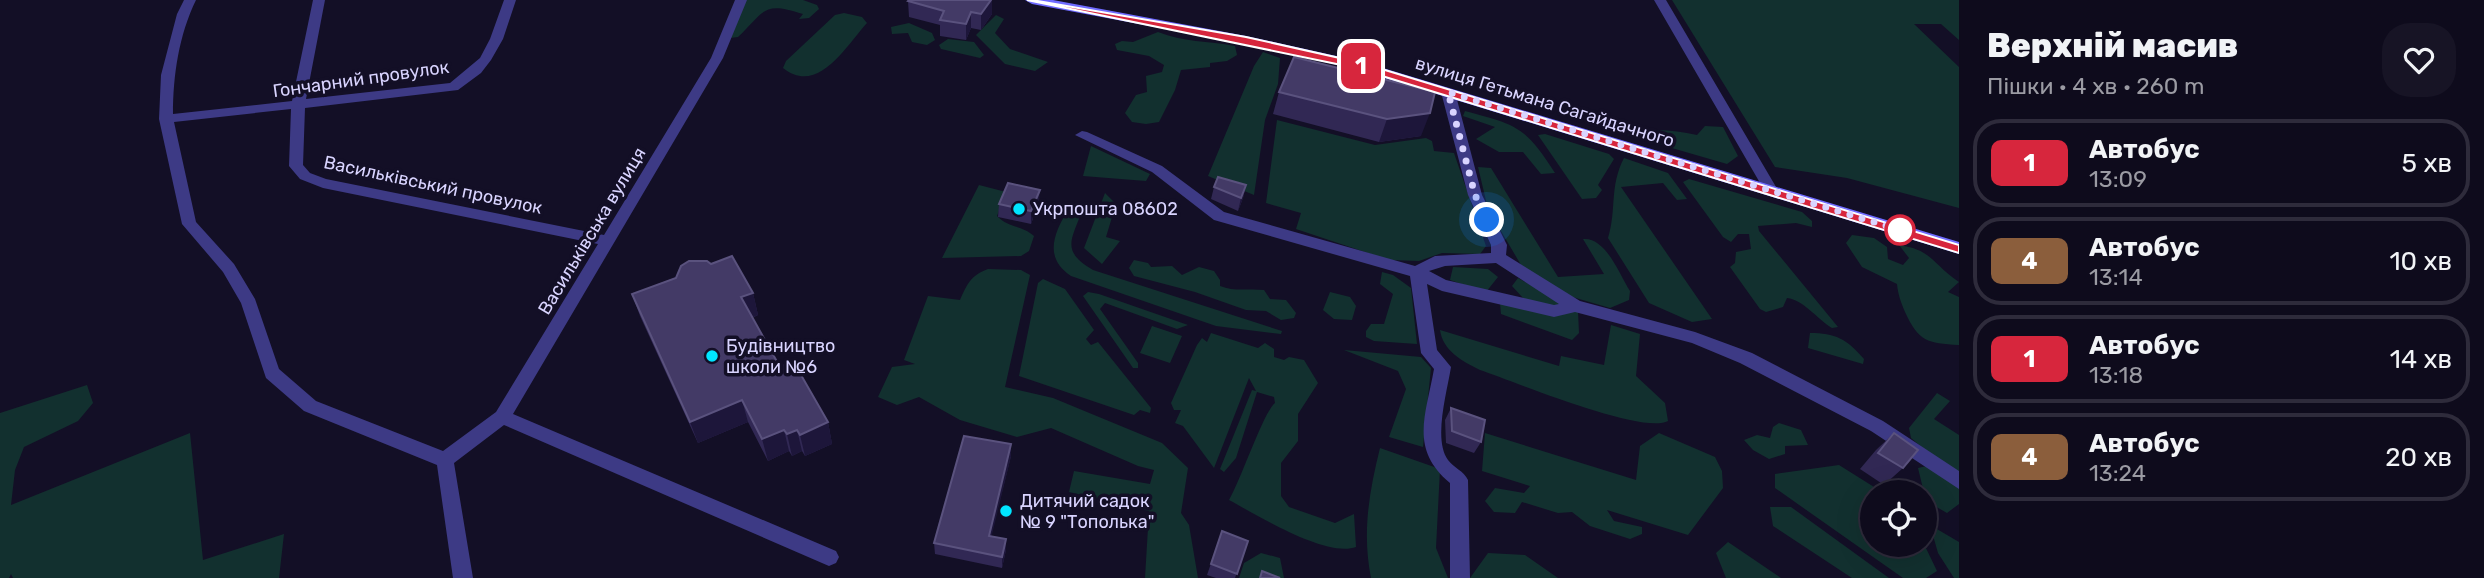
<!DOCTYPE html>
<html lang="uk">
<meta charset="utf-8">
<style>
:root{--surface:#0e0b1c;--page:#171425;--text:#f1f3f6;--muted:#9b9ba3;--line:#2e2b3b}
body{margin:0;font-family:Rubik,sans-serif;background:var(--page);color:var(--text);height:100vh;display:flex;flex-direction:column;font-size:26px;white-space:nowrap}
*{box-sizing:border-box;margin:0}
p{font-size:23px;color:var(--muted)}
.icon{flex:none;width:38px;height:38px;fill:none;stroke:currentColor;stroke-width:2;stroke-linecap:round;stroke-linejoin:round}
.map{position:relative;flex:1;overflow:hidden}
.sheet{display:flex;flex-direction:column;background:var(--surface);width:525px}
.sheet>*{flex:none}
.badge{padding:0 14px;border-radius:10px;font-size:24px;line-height:46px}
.tools{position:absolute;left:1860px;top:480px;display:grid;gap:14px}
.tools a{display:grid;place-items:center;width:77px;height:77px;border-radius:50%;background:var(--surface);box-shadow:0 7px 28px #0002,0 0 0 2px var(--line);font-size:35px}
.you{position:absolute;width:35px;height:35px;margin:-18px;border:5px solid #fff;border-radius:50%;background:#1a73e8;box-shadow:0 0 0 10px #1a73e833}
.map>.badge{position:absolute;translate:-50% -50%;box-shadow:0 0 0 4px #fff}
.round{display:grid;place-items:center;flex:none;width:74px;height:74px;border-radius:28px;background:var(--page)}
.headline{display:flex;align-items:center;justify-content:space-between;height:119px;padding:0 28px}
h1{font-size:33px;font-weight:800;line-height:52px}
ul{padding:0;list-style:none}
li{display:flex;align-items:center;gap:21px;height:88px;margin:0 14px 10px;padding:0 14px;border:4px solid var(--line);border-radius:28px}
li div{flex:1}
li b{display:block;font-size:26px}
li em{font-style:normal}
li .badge{min-width:77px;font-weight:700;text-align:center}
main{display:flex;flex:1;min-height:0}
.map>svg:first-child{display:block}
</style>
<main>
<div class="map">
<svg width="1959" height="578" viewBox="0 0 1959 578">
<rect width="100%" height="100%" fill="#130f26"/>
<path fill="#12302f" d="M745,0H803L817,5L819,9L809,18L799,19L803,14C763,1 766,10 738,37L730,38Z
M1672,0H1959V40L1941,24H1914L1959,67V208L1847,178L1775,167Z
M844,13L862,17L867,23C846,46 818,96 783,68L786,61L835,15Z
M996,15L1004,19L995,33L1010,49L1048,62L1035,71L1005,64L976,35Z
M909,23L932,33L935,40L927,45L912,42L908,33L892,34L891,27Z
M1158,32C1183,42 1208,41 1235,46L1237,55L1227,61L1210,63V67L1181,70L1175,90L1159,122L1146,124L1132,122L1125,113L1136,95L1147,92L1146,76L1162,72L1164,65L1149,56L1117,50L1115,44L1122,41L1133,42Z
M948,39L974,42L984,55L980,58L941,49L939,45Z
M1263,52L1280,58L1278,84L1265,120L1254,195L1208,176L1254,66Z
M1465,111C1517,125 1525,126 1555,173L1541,174L1523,152H1499L1476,139L1495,127L1463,116Z
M1277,120L1375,145L1426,138L1432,141L1434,151L1454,153L1486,246L1480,254L1442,253L1419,261L1389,260L1296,229L1301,213L1266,203Z
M1705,126L1723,127L1738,156L1727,164L1627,135C1652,127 1672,130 1697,135Z
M1545,134L1609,154L1614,159L1598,185L1602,190L1596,198L1582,199L1538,135Z
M1091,146L1150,174L1146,181L1083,176Z
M1624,158L1668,173L1687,199L1677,200L1663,183L1621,187L1712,319L1692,322L1649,303L1608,238C1617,209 1609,187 1624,158Z
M1478,167L1491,168L1558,277L1604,274L1583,239C1606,237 1619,274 1630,291L1629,300L1610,308L1569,296L1521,265L1488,209Z
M1689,179L1802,212L1812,221V227L1796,223L1758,226L1759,231L1838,327L1832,328C1817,319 1804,300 1787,298L1783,307L1766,312L1760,309L1730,267L1735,263L1736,252L1751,249L1749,234H1738L1731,242L1723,237L1683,182Z
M979,185L1006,192L997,216C1008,228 1022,225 1034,236L1029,251L1021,256L942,258Z
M1105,193L1116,204L1106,237L1120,241L1102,264L1084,248Z
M1074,206L1082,211C1071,241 1061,251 1093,270L1282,331L1281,334L1216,326L1071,276C1043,257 1054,233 1069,208Z
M1852,235L1874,238L1887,247L1888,259L1903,265L1909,258L1899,245C1933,250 1932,264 1959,282L1948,292L1959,297V345C1927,343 1919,342 1905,312C1901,302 1898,295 1897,284L1862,267L1846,243Z
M1134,260L1148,263L1151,267L1172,266L1182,275L1199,267L1214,271L1220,280V286C1235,292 1248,288 1264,290L1270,299L1286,300L1296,313L1294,318L1281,320L1266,311L1246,310L1195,292L1134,276L1129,268Z
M1453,267L1488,269L1498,277L1486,292L1450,280Z
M988,269L1021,270L1030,275L1005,387L1053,398L1162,443L1188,468L1181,513L1189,525L1198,578H1145L1149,511L1069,492L1074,471L1150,484L1154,470L1138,466L1051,428L1017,437L960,420L919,397L897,405L878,397L892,367L915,364L904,360L928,296L960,300C967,284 971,275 988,269Z
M1382,272L1393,275L1411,288L1417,344L1374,341L1366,337V331L1371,324H1384L1393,294L1380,284Z
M1518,278L1578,311L1579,333L1572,340L1501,314L1500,303L1523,298L1512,286Z
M1043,279L1065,289L1094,330L1086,339L1091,345L1098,342L1151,408L1150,413L1140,410L1134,415L1019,376L1038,283Z
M1088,292L1099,294L1188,325L1177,329L1105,303L1100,309L1138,363V368H1133L1083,296Z
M1330,292L1350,297L1356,306L1352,320L1334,319L1323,310Z
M1611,325L1640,334L1636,376L1665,403L1668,421C1642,435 1513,381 1480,370C1462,361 1443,351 1440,330L1559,366L1561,356L1604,365Z
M1152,326L1182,336L1170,363L1140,353Z
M1211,333L1258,348L1265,343L1274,349V357L1284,360L1289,357L1304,360L1318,383L1298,414V441L1281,463V496L1289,507L1335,523L1354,514L1356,547C1326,558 1257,515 1229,500C1241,480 1263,413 1275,403L1274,397L1257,392L1236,458L1224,472L1220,469L1252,390L1256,391L1249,378L1214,468L1183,426L1175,423L1181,410H1174L1171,403L1197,345L1202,338L1207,342Z
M1810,333C1835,333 1847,339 1864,359L1863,364L1808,348Z
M1344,350L1421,357L1431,368L1423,447L1389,437L1406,389L1398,371Z
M87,385L93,403L78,421L24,447L15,470L11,505L190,433L203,560L284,534L279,578H13L11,574L9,578H0V413Z
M1937,393L1950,401L1934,419L1959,435V504L1947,513L1926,501L1918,468L1940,463L1911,438L1909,428Z
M1779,423L1801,430L1808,445L1785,446V454L1769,459L1753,450L1744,440L1757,435L1770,438L1773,427Z
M1485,433L1636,480L1640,446L1659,433L1715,457L1722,471L1723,488L1688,535L1607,510L1614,521L1642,527V534L1630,539L1590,526L1572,512L1558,513L1522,502L1515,513L1494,512L1485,501L1495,488L1524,493L1530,486L1482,471Z
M1380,448L1440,469L1436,548L1448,578H1371C1362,533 1369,492 1380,448Z
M1839,465L1882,492H1872V544H1924L1937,571L1926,578H1903L1775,488V474Z
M1770,507H1791L1889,578H1852L1773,526Z
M1930,525L1959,542V578H1954L1938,553Z
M1728,542L1781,578H1726L1716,553Z
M1261,553L1280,558L1284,578H1239L1244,563Z
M1488,553L1525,555L1558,578H1470Z"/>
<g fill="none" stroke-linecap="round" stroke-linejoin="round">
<path fill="#3d3a85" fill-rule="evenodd" d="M184,0H196C179,35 173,75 173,114L292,101L313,0H325L306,99L450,83L480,58L490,39L504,0H516L503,39L491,60L481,73L458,90L305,108L303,165L310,173L326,179L604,235L711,58L735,0H747L723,58L513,414L836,551L839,557L836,563L829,566L822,563L504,425L454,463L473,578H453L437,465L304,411L266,378L241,303L223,272L182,224L159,119L161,75L177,14ZM291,109L289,166L300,179L323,188L598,244L496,412L443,451L316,401L279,369L255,299L234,264L196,222L174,122Z
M1654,0H1666L1779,192L1777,195H1767Z
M1448,88L1455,92L1482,195L1507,245L1506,255L1580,301L1695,332L1752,353L1883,421L1959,471V489L1871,431L1740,363L1692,343L1575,312L1554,317L1442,291L1427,284L1437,350L1451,367C1447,392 1433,440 1448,460C1454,468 1464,471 1468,480L1470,578H1450V483C1409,449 1426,415 1434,369L1421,353L1410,276L1214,220L1152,172L1075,135L1082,131L1087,132L1162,166L1224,212L1415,266L1435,256L1491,253V245L1468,195L1441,92ZM1496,263L1559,304L1554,305L1446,280L1429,271L1445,266Z"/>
<path fill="#6f6bff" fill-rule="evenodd" d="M1025,0H1053L1246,36L1363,62L1959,242V254L1355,69L1246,44L1032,4Z"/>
</g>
<path fill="#312854" d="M909,0H992V14L981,30L971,28L966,40L940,36V25L909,17L908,1Z
M1294,57L1421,136L1379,142L1273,114L1279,92Z
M1246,185L1243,198L1238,211L1211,199L1214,187Z
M1039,202L1031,224L998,217L999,204Z
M711,264L753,293L758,315L752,318L780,367L828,422L832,444L805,456L802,451L792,456L789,451L768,461L748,422L698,443L640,316L632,294Z
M1451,408L1481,442L1474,453L1446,443L1445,420Z
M1894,433L1903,468L1884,485L1860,469L1876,450Z
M1011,456L991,536L1006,550L1002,568L935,554L934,543Z
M1222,531L1248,541L1235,578H1216L1207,575Z"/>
<path fill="#1d163a" d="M991,0H992V14L981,30V14Z
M971,12V28L966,40V24Z
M1430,113L1421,136L1379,142L1387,119Z
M1246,185L1243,198L1238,211L1241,198Z
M1040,190L1039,202L1031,224V211Z
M753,293L758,315L746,320L741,297Z
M742,400L748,422L698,443L690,422Z
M828,422L832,444L805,456L800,435Z
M784,430L789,451L768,461L762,439Z
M797,430L802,451L792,456L787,434Z
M1011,444V456L989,547V536Z
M1006,539V550L1002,568V557Z"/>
<path fill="#433a66" stroke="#5a527e" stroke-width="2" d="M909,0H991L981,14L971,12L966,24L940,20L944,11L908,1Z
M1294,57L1435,92L1430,113L1387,119L1279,92Z
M1218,177L1246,185L1241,198L1214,187Z
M1008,183L1040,190L1031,211L999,204Z
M732,256L753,293L741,297L780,367L793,361L828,422L800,435L797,430L787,434L784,430L762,439L742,400L690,422L632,294L676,278L681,266L689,261H707L711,264Z
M1451,408L1485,420L1481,442L1452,431Z
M1894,433L1918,450L1903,468L1878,453Z
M964,436L1011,444L989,536L1006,539L1002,557L934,543Z
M1222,531L1248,541L1237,574L1211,564Z
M1262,571L1280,578H1260Z"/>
<path fill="#d7263d" stroke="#fff" stroke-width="2" d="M1027,0H1032L1246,37L1362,63L1959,245V253L1356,68Z"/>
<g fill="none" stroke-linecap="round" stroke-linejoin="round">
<path stroke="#d9d4ff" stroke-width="7" stroke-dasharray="0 12.6" d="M1487,220L1475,195L1448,92L1900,230"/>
</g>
<g fill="#00e5ff" stroke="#130f26" stroke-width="2.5">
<circle cx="1019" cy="209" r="7"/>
<circle cx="712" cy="356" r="7"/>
<circle cx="1006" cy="511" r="7"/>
</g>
<circle fill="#fff" stroke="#d7263d" stroke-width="3.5" cx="1900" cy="230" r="14"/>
<g text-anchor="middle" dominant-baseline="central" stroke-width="7" stroke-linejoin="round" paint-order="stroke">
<g font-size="18" fill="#d9d4ff" stroke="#130f26">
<text transform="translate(361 79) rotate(-8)">Гончарний провулок</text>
<text transform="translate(1545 102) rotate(17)">вулиця Гетьмана Сагайдачного</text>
<text transform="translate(433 185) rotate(12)">Васильківський провулок</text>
<text transform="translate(592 231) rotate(-59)">Васильківська вулиця</text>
</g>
<g font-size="18" fill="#d9d4ff" stroke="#130f26" text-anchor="start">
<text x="1033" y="209">Укрпошта 08602</text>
<text x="726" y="346">Будівництво<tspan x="726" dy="21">школи №6</tspan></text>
<text x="1020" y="501">Дитячий садок<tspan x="1020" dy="21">№ 9 "Тополька"</tspan></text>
</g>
</g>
</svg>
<div class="tools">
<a><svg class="icon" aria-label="locate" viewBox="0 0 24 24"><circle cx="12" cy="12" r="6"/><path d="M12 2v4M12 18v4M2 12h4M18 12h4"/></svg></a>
</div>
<div class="you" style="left:1487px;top:220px"></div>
<b class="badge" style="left:1361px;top:66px;background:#d7263d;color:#fff">1</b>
</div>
<section class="sheet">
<div class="headline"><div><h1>Верхній масив</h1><p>Пішки · 4 хв · 260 m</p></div><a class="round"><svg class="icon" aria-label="heart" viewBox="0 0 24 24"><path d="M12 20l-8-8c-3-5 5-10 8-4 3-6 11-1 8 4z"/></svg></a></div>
<ul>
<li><span class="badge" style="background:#d7263d;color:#fff">1</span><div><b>Автобус</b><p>13:09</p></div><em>5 хв</em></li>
<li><span class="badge" style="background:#8b5e3c;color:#fff">4</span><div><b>Автобус</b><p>13:14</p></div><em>10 хв</em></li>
<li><span class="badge" style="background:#d7263d;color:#fff">1</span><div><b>Автобус</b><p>13:18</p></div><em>14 хв</em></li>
<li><span class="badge" style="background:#8b5e3c;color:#fff">4</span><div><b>Автобус</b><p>13:24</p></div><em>20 хв</em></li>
</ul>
</section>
</main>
